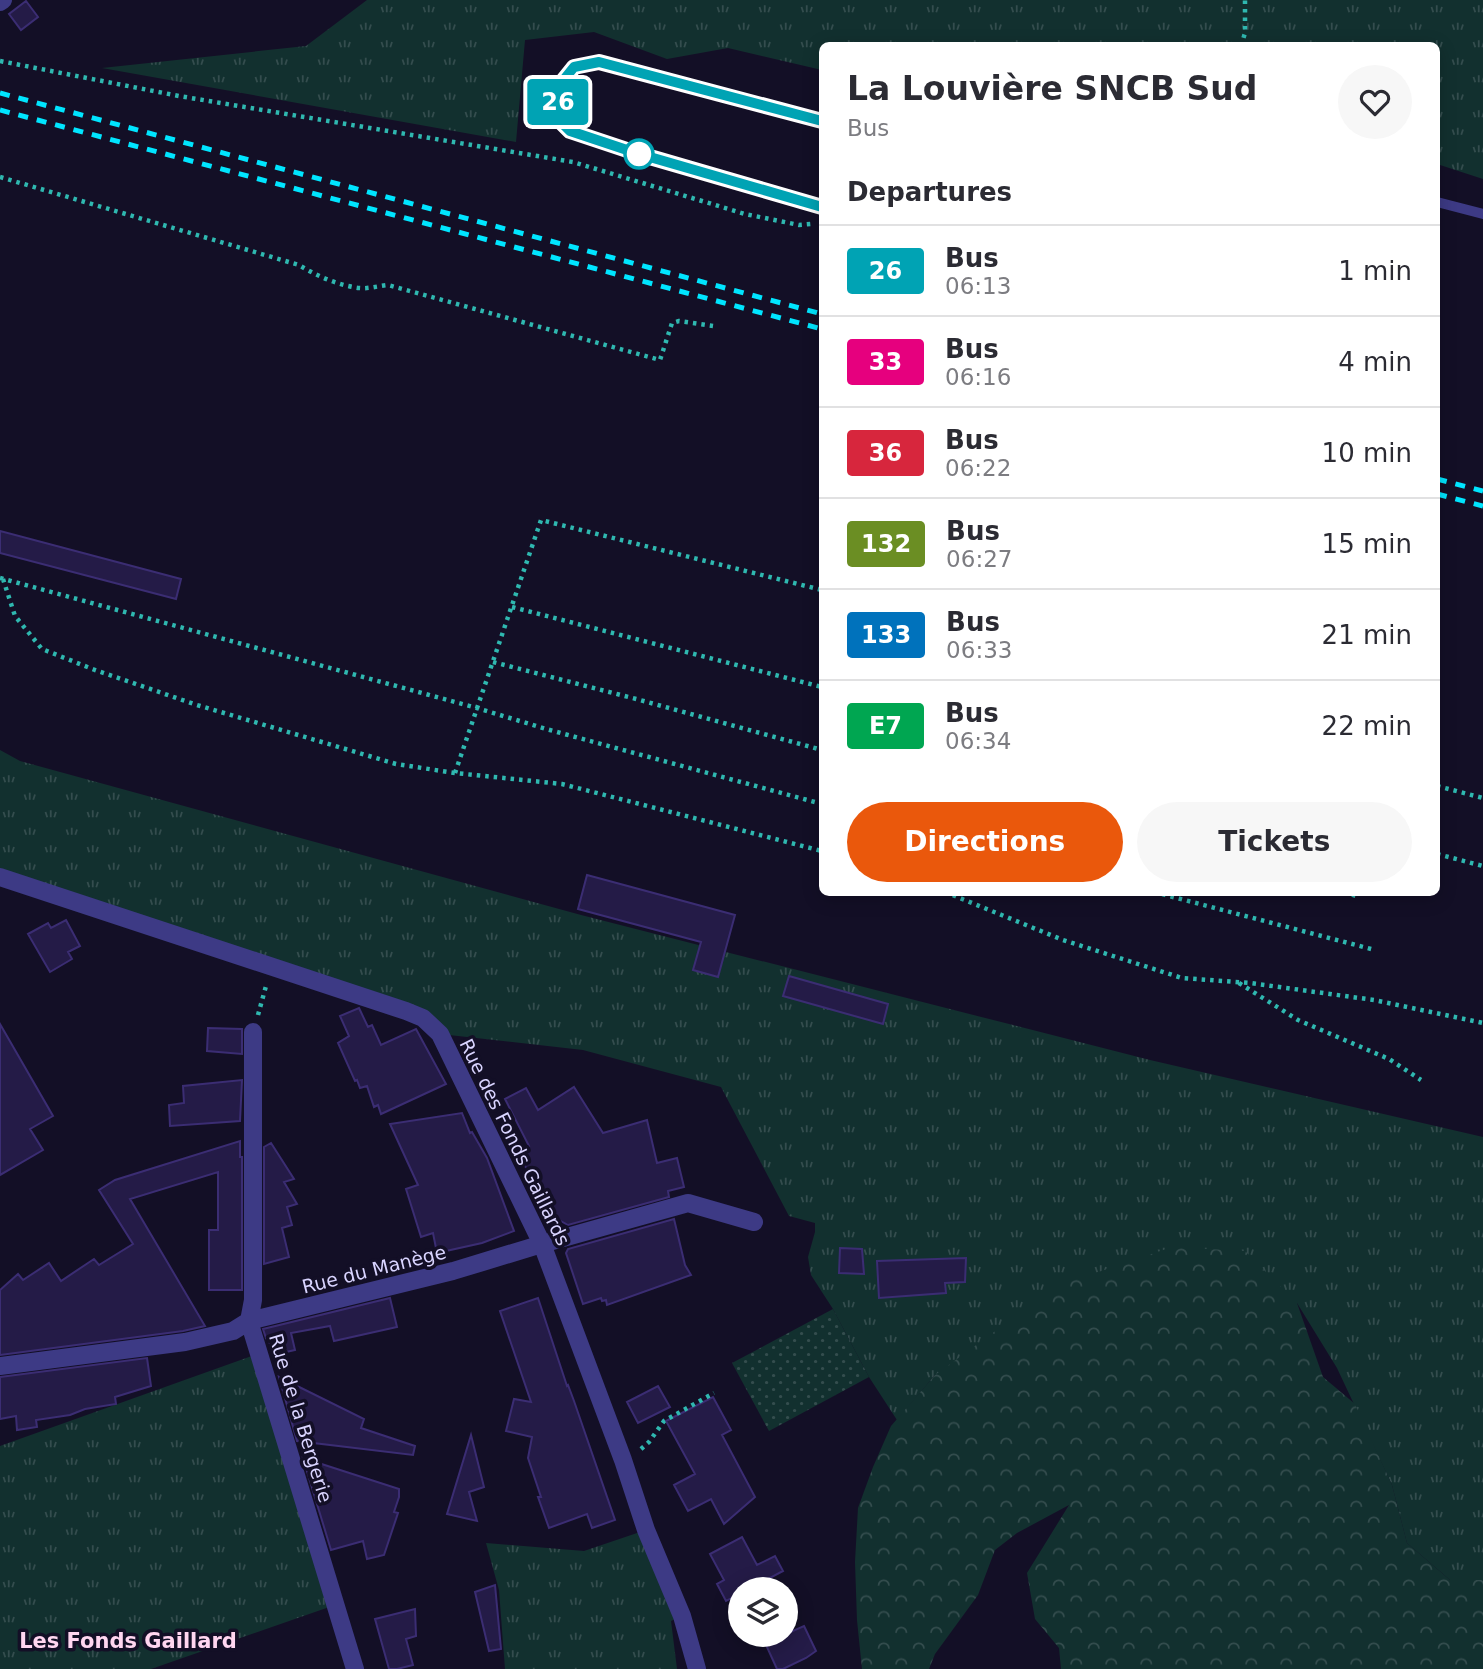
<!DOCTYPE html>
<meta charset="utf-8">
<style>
:root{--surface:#fff;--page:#f7f7f7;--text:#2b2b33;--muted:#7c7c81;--line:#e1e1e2;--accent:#ea580c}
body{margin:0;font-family:"DejaVu Sans",sans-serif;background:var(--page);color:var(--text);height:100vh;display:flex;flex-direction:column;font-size:26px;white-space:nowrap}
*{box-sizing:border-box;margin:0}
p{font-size:23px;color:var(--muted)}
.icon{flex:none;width:38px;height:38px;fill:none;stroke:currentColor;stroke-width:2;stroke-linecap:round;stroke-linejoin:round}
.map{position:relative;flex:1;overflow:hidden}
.details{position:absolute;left:819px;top:42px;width:621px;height:854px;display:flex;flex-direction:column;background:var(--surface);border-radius:10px;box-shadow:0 4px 18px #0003}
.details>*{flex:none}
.badge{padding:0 14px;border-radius:5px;font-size:24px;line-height:46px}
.tools{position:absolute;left:728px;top:1577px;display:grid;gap:14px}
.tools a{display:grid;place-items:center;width:70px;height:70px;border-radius:50%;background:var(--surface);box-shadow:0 4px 18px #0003;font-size:35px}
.map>.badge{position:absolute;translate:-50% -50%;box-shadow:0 0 0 4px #fff}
h2{padding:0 28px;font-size:26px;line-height:63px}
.round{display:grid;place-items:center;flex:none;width:74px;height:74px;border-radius:37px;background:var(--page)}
.overview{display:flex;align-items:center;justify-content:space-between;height:119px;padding:0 28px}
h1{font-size:33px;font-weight:700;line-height:52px}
.button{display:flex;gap:14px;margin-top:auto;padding:14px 28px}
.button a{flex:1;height:80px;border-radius:42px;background:var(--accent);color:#fff;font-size:28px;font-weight:700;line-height:80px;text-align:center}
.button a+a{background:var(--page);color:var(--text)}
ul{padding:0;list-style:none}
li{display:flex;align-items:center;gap:21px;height:91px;padding:0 28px;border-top:2px solid var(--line)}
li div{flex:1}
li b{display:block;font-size:26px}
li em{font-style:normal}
li .badge{min-width:77px;font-weight:700;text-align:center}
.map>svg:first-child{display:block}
</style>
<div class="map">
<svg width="1483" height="1669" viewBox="0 0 1483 1669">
<defs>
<pattern id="grass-tufts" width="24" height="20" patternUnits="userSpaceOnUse" patternTransform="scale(1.75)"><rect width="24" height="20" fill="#12302f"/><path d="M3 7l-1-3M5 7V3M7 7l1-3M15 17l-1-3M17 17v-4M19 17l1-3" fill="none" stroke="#344d4e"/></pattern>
<pattern id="forest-crowns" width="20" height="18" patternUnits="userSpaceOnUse" patternTransform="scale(1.75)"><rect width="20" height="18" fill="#12302f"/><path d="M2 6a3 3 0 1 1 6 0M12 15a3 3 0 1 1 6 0" fill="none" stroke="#344d4e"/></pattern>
<pattern id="garden-dots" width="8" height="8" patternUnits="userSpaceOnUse" patternTransform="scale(1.75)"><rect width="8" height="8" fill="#12302f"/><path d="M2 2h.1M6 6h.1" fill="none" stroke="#344d4e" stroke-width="1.8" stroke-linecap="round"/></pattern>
</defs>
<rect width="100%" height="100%" fill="#130f26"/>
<path fill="url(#grass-tufts)" d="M367,0H1483V179L1437,164V46H822V70L728,48L667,59L594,32L525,40L516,142L102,68L306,46Z
M0,750L20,761L581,915L1150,1060L1483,1137V1580H1450L1407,1543L1392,1485L1337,1368L1297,1303L935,1375L897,1420L869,1377L833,1309L811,1275L808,1257L815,1232V1223L789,1216L721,1087L583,1050L440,1034L423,1018L0,877Z
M260,1353L335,1605L151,1669H0V1446Z
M646,1530L682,1616L671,1621L677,1669H505L499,1590L486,1543L584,1551Z"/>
<path fill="url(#forest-crowns)" d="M1172,1247L1245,1251L1297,1303L1323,1377L1355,1404L1392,1485L1407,1543L1450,1580H1483V1669H1061L1059,1648L1035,1619L1027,1573L1069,1505L1017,1533L995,1550L978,1595L935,1654L929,1669H862L857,1620L855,1562L858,1508L873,1467L891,1426L935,1375L1057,1286Z"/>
<path fill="url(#garden-dots)" d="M833,1309L869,1377L769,1431L732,1363Z"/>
<path fill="#241b47" stroke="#3b2d73" stroke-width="2" d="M26,1L38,17L21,30L9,14Z
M0,531L181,579L176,599L0,553Z
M587,875L735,915L718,977L693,970L701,942L578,909Z
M66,920L80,946L68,952L72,959L50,972L28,934L48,923L51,928Z
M789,976L888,1004L883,1024L783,996Z
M359,1008L368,1027L372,1025L381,1045L416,1029L446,1084L381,1114L378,1105L374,1107L367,1086L360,1088L357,1080L355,1081L338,1043L349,1036L340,1016Z
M0,1024L53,1116L30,1129L43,1150L0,1175Z
M208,1028L242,1029V1054L207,1051Z
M242,1080L240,1121L170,1126L169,1105L184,1103L183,1086Z
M574,1087L603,1133L647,1120L657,1163L677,1158L684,1187L668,1191L669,1197L568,1225L550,1215L518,1152L529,1146L505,1099L526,1088L538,1110Z
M462,1113L470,1133L472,1132L487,1158L514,1231L482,1243L437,1253L433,1233L421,1237L406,1189L418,1185L390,1124Z
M240,1141V1157H242V1290H209V1230H218V1172L130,1199L205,1326L183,1331L0,1355V1290L18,1274L23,1280L49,1263L61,1281L94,1259L99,1265L133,1244L99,1190L115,1180Z
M271,1143L294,1179L284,1182L297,1204L287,1207L292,1225L282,1228L289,1257L264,1264V1147Z
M674,1219L685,1265L691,1275L607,1305L606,1300L602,1301L601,1298L583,1304L566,1253L568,1249Z
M840,1248L862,1249L864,1274L839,1273Z
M966,1258L965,1282L945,1283L946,1293L879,1298L877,1261Z
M390,1298L397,1327L334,1341L330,1326L291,1333L295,1350L273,1355L268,1337L266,1338L263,1329Z
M538,1298L567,1386L568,1385L574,1401L615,1520L592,1528L587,1514L549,1528L538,1497H541L528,1458L532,1437L506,1431L514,1399L531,1402L500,1311Z
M147,1358L151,1386L115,1397L116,1404L85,1409L70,1415L36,1420L37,1427L17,1430L16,1416L0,1419V1377Z
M279,1377L364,1419L361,1428L415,1446L413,1455L297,1441Z
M658,1386L670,1407L638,1423L627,1402Z
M713,1397L731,1430L722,1435L755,1497L724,1524L711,1499L688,1511L674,1485L695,1474L666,1421Z
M471,1435L484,1487L469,1492L477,1521L447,1514Z
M303,1458L399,1489V1497L394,1512L398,1513L384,1555L367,1559L363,1541L331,1550Z
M742,1537L757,1565L775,1556L783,1571L749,1589H740V1594L726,1601L717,1584L724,1580L710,1554Z
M495,1585L501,1649L489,1651L475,1592Z
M415,1609L416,1636L406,1639L413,1665L397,1669H389L375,1619Z
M804,1626L816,1651L806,1658L783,1669H777L761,1634H786Z"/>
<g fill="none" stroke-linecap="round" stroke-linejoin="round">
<path stroke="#2fb8b0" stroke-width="4.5" stroke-dasharray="3.5 5" stroke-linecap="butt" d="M1241,46L1245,33V0
M0,61L179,96L573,162L745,214L799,225L811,224
M0,177L299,265C317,276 337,285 359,288C368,289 378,286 388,285L660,360L672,323L679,321L713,326
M0,578L477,708L546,729L822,804
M3,579L15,616L42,649L95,670L197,705L396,764L455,773L562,784L822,851
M512,607L822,687
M493,662L640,700L822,750
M455,773L541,520L822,590
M1437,786L1483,798
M1437,854L1483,866
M945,892L1063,940L1182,978L1250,983L1374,1000L1483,1023
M1154,892L1375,950
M1344,892L1356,896
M1239,983L1298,1020L1389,1059L1421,1080
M258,1015L266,986
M641,1449L649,1442L664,1421L714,1393"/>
<path stroke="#3d3a85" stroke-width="10" d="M822,121L599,62L574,67L562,82L558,101L561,123L570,131L636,153L822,207
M1437,202L1483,214"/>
<path stroke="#3d3a85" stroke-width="18" d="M0,2L3,0
M0,877L406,1011L423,1018L440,1034L542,1244L623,1460L646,1530L682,1616L697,1669
M253,1032V1300L249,1321L355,1669
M0,1366L185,1342L233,1331L249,1321L453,1271L542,1244L688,1203L754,1222"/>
<path stroke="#00e5ff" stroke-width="5" stroke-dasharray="10 9" stroke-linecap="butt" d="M0,93L822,314
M0,110L822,329
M1437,479L1483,491
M1437,494L1483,506"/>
</g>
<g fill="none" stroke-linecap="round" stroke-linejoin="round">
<defs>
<path id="line" d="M822,121L599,62L574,67L562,82L558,101L561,122L570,131L636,153L822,207"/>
</defs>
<use href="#line" stroke="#fff" stroke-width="16"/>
<use href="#line" stroke="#00a3b4" stroke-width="10"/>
</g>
<circle fill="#fff" stroke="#00a3b4" stroke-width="3.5" cx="639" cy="154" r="14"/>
<g text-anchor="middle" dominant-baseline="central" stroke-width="7" stroke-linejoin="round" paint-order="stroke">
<g font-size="19" fill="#d9d4ff" stroke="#130f26">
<text transform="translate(515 1142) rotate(64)">Rue des Fonds Gaillards</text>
<text transform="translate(374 1269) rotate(-14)">Rue du Manège</text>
<text transform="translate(301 1418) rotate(73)">Rue de la Bergerie</text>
</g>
<g font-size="21" font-weight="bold" fill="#ffd6f0" stroke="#130f26">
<text x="128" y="1641">Les Fonds Gaillard</text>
</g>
</g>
</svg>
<div class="tools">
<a><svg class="icon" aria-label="layers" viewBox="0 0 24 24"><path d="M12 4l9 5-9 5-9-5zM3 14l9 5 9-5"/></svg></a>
</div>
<b class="badge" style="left:558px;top:102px;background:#00a3b4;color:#fff">26</b>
<section class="details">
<div class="overview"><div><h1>La Louvière SNCB Sud</h1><p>Bus</p></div><a class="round"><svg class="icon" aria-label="heart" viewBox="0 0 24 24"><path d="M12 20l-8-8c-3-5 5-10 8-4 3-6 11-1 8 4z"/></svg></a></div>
<h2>Departures</h2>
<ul>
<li><span class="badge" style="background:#00a3b4;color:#fff">26</span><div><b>Bus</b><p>06:13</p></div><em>1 min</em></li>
<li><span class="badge" style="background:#e6007e;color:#fff">33</span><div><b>Bus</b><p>06:16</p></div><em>4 min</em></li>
<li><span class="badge" style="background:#d7263d;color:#fff">36</span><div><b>Bus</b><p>06:22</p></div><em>10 min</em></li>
<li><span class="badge" style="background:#6b8e23;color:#fff">132</span><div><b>Bus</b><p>06:27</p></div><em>15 min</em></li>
<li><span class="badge" style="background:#0072bc;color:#fff">133</span><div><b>Bus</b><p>06:33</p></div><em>21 min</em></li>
<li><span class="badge" style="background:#00a651;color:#fff">E7</span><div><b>Bus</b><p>06:34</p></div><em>22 min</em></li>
</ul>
<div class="button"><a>Directions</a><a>Tickets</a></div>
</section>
</div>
